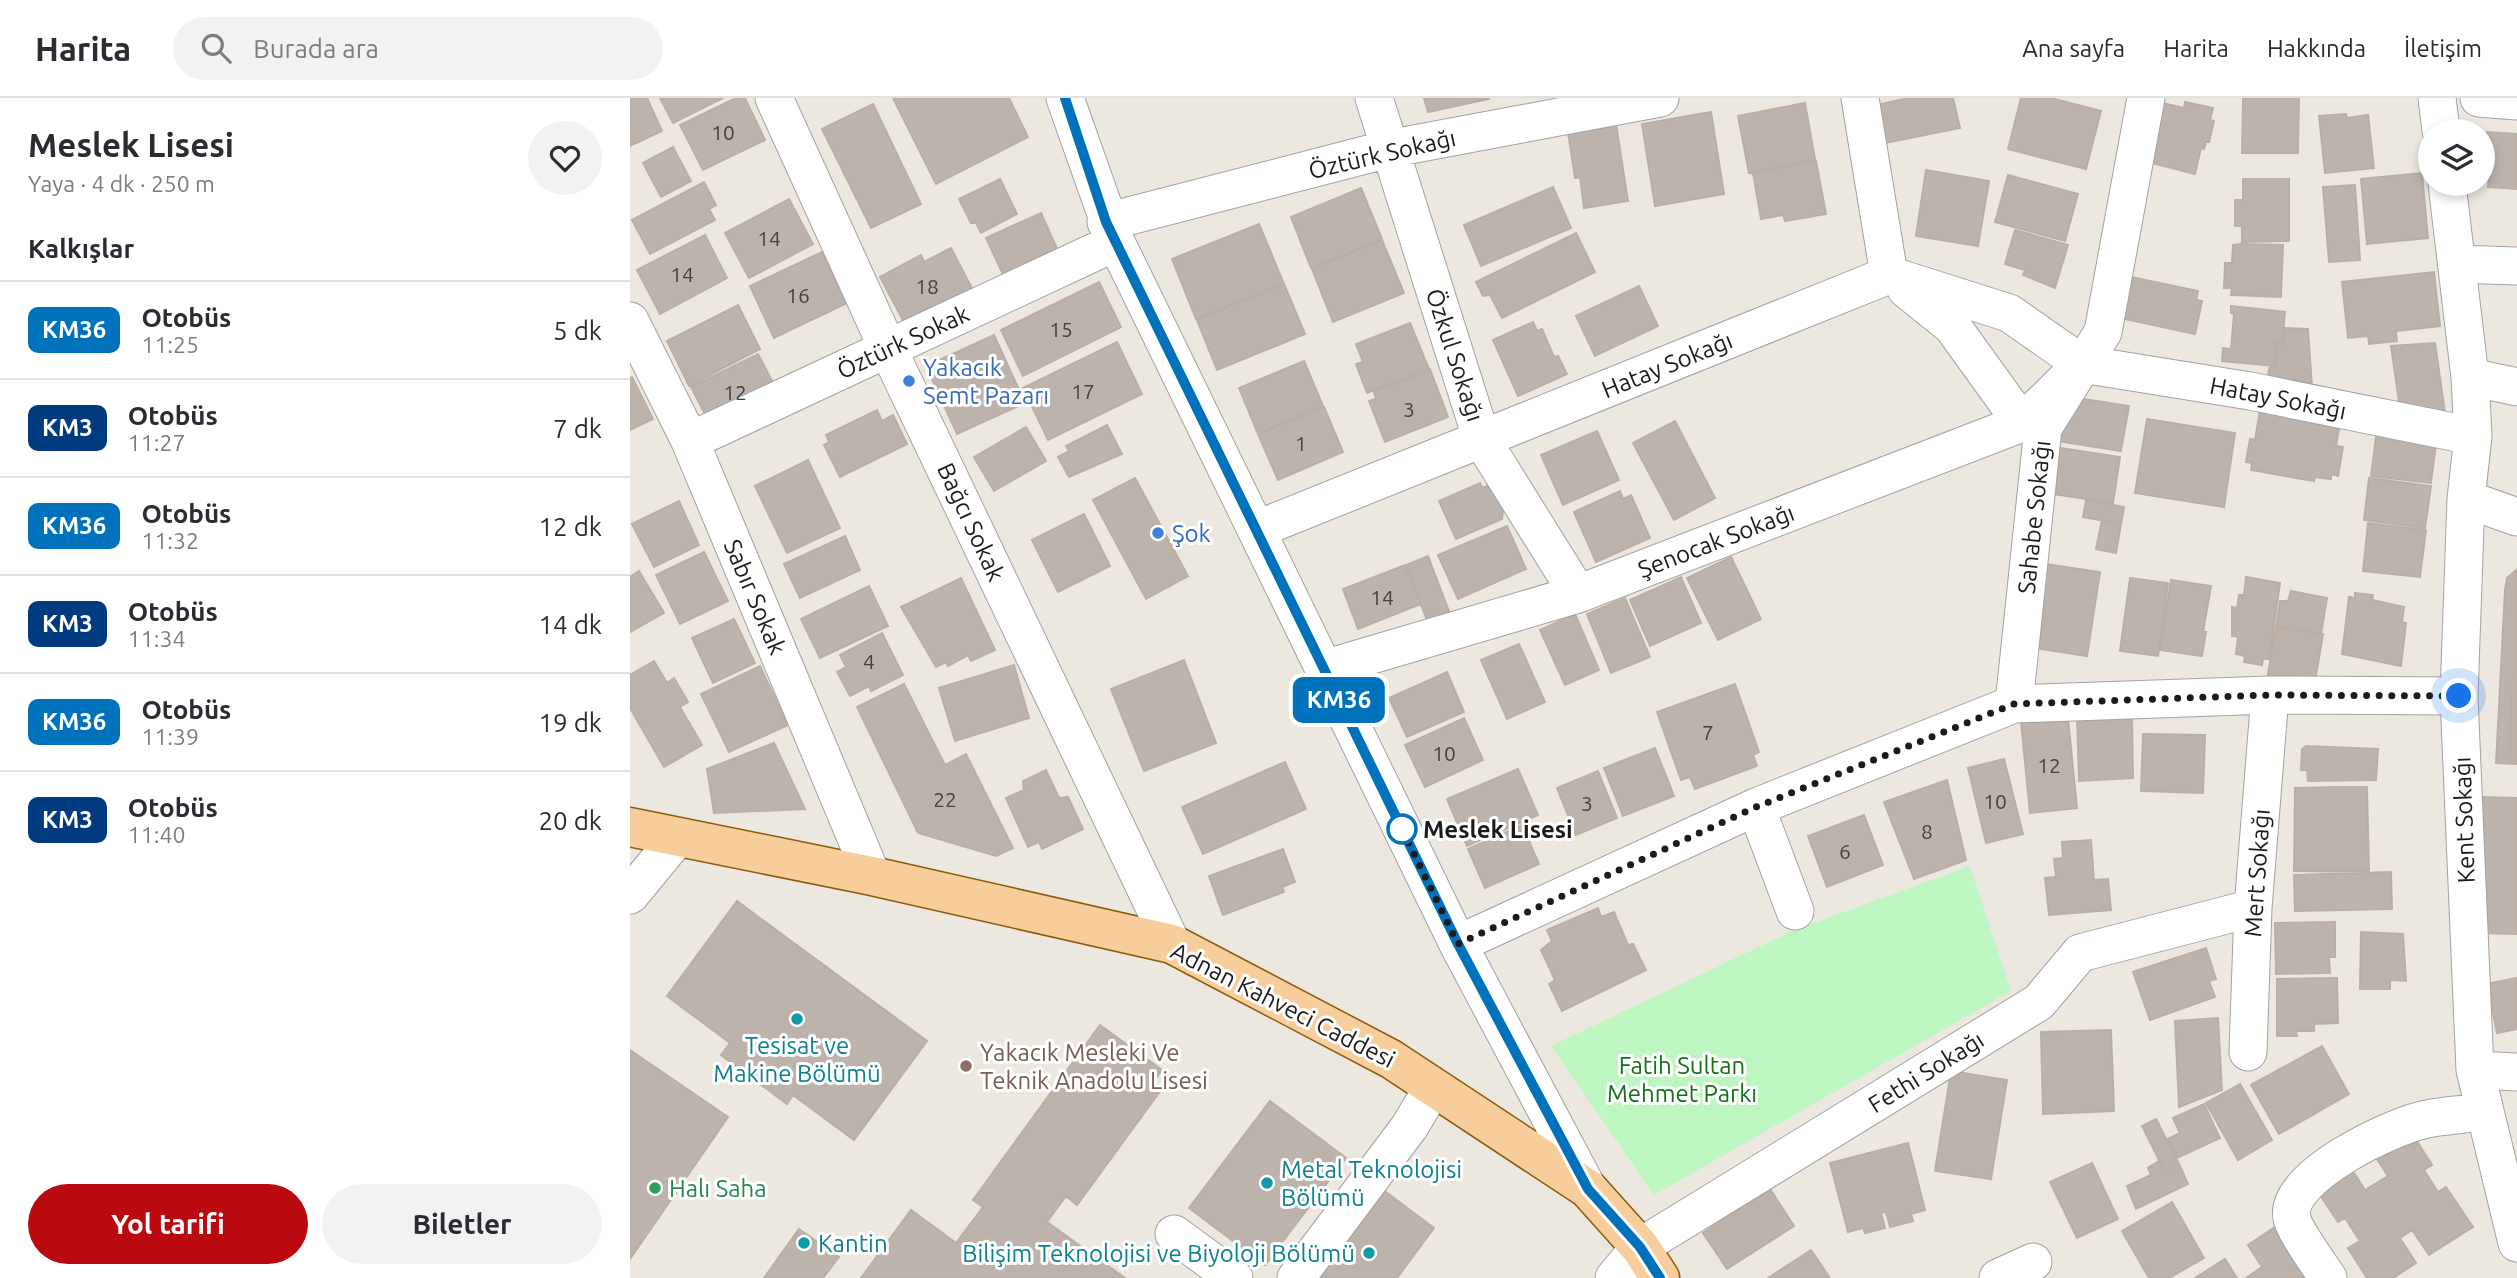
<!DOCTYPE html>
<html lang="tr">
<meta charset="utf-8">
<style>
:root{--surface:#fff;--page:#f2f2f3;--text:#2b2b33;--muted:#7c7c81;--line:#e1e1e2;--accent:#bb0a0f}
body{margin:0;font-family:Ubuntu,sans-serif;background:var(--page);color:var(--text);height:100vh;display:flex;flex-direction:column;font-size:26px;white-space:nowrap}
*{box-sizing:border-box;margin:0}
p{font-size:23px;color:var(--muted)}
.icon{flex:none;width:38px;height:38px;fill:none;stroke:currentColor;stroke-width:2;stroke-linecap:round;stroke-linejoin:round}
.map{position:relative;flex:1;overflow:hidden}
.sheet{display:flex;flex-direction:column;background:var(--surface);width:630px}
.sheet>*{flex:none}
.badge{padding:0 14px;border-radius:10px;font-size:24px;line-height:46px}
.tools{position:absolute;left:1788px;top:21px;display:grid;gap:14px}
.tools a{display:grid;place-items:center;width:77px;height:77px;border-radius:50%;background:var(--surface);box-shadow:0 4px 10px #0003;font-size:35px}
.you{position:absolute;width:35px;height:35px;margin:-18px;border:5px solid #fff;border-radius:50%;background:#1a73e8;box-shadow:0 0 0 10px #1a73e833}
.map>.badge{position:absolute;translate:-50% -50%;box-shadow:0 0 0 4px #fff}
h2{padding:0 28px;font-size:26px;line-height:63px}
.round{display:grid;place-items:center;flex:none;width:74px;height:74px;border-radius:37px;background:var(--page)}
.summary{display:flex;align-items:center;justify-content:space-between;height:119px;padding:0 28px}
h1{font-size:33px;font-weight:700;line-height:52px}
.primary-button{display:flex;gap:14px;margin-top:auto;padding:14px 28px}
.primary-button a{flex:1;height:80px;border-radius:42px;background:var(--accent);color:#fff;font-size:28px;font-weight:700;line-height:80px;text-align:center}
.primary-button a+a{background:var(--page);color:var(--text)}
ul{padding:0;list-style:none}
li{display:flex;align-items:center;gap:21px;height:98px;padding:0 28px;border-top:2px solid var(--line)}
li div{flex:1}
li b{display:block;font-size:26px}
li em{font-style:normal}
li .badge{min-width:77px;font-weight:700;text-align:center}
header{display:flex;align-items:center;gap:42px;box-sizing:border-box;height:98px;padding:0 35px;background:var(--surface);border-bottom:2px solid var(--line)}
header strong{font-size:33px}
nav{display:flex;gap:38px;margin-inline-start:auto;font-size:24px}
.search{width:490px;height:63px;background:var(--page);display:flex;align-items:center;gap:18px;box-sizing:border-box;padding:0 24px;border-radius:38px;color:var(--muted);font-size:26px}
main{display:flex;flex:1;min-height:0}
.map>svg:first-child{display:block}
</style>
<header>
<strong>Harita</strong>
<div class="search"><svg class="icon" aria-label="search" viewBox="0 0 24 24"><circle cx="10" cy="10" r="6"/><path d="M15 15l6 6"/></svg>Burada ara</div>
<nav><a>Ana sayfa</a><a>Harita</a><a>Hakkında</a><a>İletişim</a></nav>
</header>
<main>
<section class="sheet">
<div class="summary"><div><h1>Meslek Lisesi</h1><p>Yaya · 4 dk · 250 m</p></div><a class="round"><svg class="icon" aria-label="heart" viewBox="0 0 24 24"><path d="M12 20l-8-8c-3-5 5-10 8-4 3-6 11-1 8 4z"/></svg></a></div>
<h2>Kalkışlar</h2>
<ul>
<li><span class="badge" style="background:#0072bc;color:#fff">KM36</span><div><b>Otobüs</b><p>11:25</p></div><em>5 dk</em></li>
<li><span class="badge" style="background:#003b80;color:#fff">KM3</span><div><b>Otobüs</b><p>11:27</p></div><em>7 dk</em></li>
<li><span class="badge" style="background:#0072bc;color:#fff">KM36</span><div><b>Otobüs</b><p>11:32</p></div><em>12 dk</em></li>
<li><span class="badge" style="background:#003b80;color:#fff">KM3</span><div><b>Otobüs</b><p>11:34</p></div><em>14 dk</em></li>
<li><span class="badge" style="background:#0072bc;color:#fff">KM36</span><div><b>Otobüs</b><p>11:39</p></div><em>19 dk</em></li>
<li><span class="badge" style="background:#003b80;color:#fff">KM3</span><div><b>Otobüs</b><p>11:40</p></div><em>20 dk</em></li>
</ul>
<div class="primary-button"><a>Yol tarifi</a><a>Biletler</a></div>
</section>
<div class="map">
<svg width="1887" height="1180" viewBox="0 0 1887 1180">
<rect width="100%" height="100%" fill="#ece8e0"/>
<path fill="#bef6c1" d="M1340,768L1381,893L1024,1097L921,948L1162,833Z"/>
<path fill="#bcb3ad" stroke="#bdaea4" stroke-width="2" d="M0,0H17L32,33L0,48Z
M30,0H93L43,25Z
M106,0H115L135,42L73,72L50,27Z
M263,0H379L398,39L306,86Z
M794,0H859V1L798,14Z
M1278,0H1323L1330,30L1255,45L1247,7Z
M1391,0H1421L1471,13L1456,71L1378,51Z
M1613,0H1669L1668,55H1612Z
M1555,4L1583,10L1580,22L1584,23L1579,44H1576L1574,51L1571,50L1565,76L1518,64L1532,5L1554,10Z
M1175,5L1185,61L1119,75L1108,18Z
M243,6L291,106L241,130L192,31Z
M1081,14L1094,96L1025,108L1012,26Z
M1716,16L1717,20L1738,17L1744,70L1695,75L1689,18Z
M986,26L998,103L954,110L950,79L945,80L938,34Z
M1857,34L1887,36V91L1858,89L1859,77H1854Z
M43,49L61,83L31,99L13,65Z
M1186,63L1196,116L1155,123L1153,117L1131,121L1123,75Z
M1296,72L1359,83L1348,148L1286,138Z
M1792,75L1798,140L1737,146L1731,81Z
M1378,77L1448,96L1435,143L1365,124Z
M370,81L387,116L351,135L346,125H341L329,101Z
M1613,81H1659V143L1612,144V128H1605V102H1613Z
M74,84L86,107L79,111L85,122L20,156L2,122Z
M1725,87L1730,162L1699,164L1693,89Z
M923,89L941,130L851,168L834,127Z
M731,90L752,141L681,170L661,119Z
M159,101L183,146L119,180L95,135Z
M411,115L432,162L378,187L356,140Z
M629,126L654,186L566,221L542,161Z
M1385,132L1438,147L1425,190L1393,177L1395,172L1375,166Z
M946,135L965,174L872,220L860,197L853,198L846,184Z
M75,137L97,180L30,216L7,172Z
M752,142L774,195L703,224L682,171Z
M1611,146L1653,147L1651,199L1601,197L1602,190H1594L1595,165H1602L1603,147Z
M321,150L345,196L278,232L250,179L291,157L294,164Z
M192,154L217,205L144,240L120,188Z
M1804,174L1810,228L1766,233L1767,243L1739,246L1738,238L1718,240L1712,184Z
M1487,176L1568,193L1566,202L1572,203L1565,236L1490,220Z
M469,184L491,229L393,278L371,232Z
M654,186L675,236L587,272L567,222Z
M1009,188L1028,228L965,258L946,218Z
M108,207L130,251L59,288L37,243Z
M1601,208L1655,214L1652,245L1647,244L1645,268L1592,263L1593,250L1601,251L1604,216L1601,215Z
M903,224L907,233L912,231L924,259L928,258L937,276L888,298L863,242Z
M780,225L799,271L737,295L726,266L733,264L726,246Z
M1655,230L1678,231L1682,289L1637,281L1640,268L1645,269L1647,245L1653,246Z
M364,237L395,305L327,336L296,268Z
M487,244L512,296L418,342L393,290Z
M1805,245L1816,322L1770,311L1761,248Z
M128,256L150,298L83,332L61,289Z
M674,263L693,308L628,336L609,290Z
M800,271L818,319L755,344L739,303L746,301L744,294Z
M2,279L23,321L0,332V280Z
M1435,298L1499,308L1491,353L1427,343Z
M1631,306L1711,319L1706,348L1713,349L1708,378L1701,376V381L1685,379L1684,383L1621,372L1622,365L1616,364L1620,341L1625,342Z
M694,309L713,354L648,382L628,336Z
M247,312L252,323L263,317L277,346L210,379L194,347L199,344L196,337Z
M1517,321L1605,335L1594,409L1505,395Z
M1045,323L1085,400L1044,422L1003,345Z
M477,327L492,356L439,379L428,359L439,353L436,348Z
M396,329L416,363L364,393L344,359Z
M1747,331L1807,338L1801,385L1741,378Z
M967,333L989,382L933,407L911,357Z
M1424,349L1490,359L1483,405L1416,395Z
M178,362L210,430L157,455L125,388Z
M505,380L558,478L516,501L463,402Z
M1739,380L1801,388L1795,430L1734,422Z
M850,385L852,390L862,386L873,413L872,421L826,441L809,403Z
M990,393L993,401L1001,397L1020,440L966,464L944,414Z
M1456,402L1494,409L1491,426L1453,419Z
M49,403L69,447L24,469L2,426Z
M454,416L480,468L428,494L402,442Z
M1472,422L1491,426L1486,455L1466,451Z
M1738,425L1796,432L1790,479L1733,473Z
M877,428L896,471L828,501L808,457Z
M215,438L230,472L170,500L154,466Z
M74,454L98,503L50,526L26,477Z
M798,458L820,516L798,525L776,467Z
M1101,459L1131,521L1088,542L1057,480Z
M1416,466L1470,474L1457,558L1404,550Z
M775,467L791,506L728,531L713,491Z
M1886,472L1887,666L1866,665L1875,492L1877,480Z
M9,473L34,515L0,534V479Z
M1051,479L1071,525L1020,548L1000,502Z
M1616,479L1650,485L1639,561H1633L1632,567L1614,564L1615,558L1606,556L1608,539L1602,538V509L1607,510L1609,497H1614Z
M331,480L365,552L341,563L338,557L318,568L316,564L306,569L271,509Z
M1500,480L1538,485L1528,558L1490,553Z
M1541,482L1581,488L1573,534H1576L1572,558L1530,552Z
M239,488L258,528L190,560L171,521Z
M1661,493L1697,500L1691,536L1646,529L1650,503H1658Z
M1725,495L1743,497L1742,502L1774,509L1772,524L1776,525L1771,568L1712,556L1719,499L1725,500Z
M995,500L1020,559L981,575L957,516Z
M945,516L969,572L935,587L910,532Z
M104,521L125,565L83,585L62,540Z
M1646,529L1693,536L1684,589L1637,582Z
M252,535L273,577L241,593L239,588L220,598L207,574L216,569L210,557Z
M889,546L915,604L877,621L851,562Z
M554,562L586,645L514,673L481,591Z
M24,563L37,585L44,580L58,604L50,609L72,647L34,669L0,610V577Z
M384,567L399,620L325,643L309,590Z
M130,568L158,627L99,654L71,596Z
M1883,572H1887V666L1879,665Z
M817,574L834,614L777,639L759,600Z
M274,586L315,667L336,656L383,750L366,758L288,735L227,609Z
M1105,586L1129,654L1123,657L1127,668L1065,691L1060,679L1051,682L1027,614Z
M1447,618L1502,621L1503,680L1449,683Z
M834,620L853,662L795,689L775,647Z
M1438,620L1447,710L1400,715L1391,624Z
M1513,636L1575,637L1573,695L1511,693Z
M144,645L175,711L84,715L77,671Z
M1676,648L1748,651L1746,682L1678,683L1677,672H1671L1672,651Z
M1025,650L1044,698L993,718L974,670Z
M1374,661L1393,736L1356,745L1338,670Z
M655,664L676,711L573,756L552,709Z
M888,671L908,717L837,748L817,701Z
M416,672L429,700L438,699L453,731L412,751L409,744L398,749L376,700L394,692L393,683Z
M968,673L987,720L946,737L927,690Z
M1317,682L1336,762L1284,781L1254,704Z
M1709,689H1737L1739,774L1664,773L1665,690Z
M1852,699L1887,700V836L1850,835Z
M1234,717L1253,767L1197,789L1178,738Z
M892,727L909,766L855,790L838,751Z
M1461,742L1464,782L1478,781L1481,812L1419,817L1415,780L1426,779L1424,761L1433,760L1432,744Z
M653,751L665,784L652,789L654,794L593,817L579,778Z
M1761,774L1762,811L1665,813L1664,777Z
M107,803L297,943L224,1042L163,997L157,1006L91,957L100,945L37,898Z
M968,810L971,819L984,814L998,847L1003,846L1016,872L932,913L919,886L925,882L911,852L922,843L917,832Z
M1705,824V859H1699L1700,875L1646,876L1645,825Z
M1731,834L1773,836L1776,883L1760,882V891H1730Z
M1576,850L1586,881L1579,883L1585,899L1520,922L1503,874Z
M1707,880L1708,925L1684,926V933H1666L1667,938H1647V881Z
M1886,880L1887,931L1867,935L1857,886Z
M1588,920L1592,992L1549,1009L1545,923Z
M470,927L532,972L522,986L531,992L447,1107L436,1098L417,1124L495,1180H231L281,1112L326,1145L353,1109L343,1102Z
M1481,932L1484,1013L1413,1016L1411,934Z
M1692,948L1719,996L1649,1036L1621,987Z
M0,952L98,1019L0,1161Z
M1321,973L1377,982L1361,1081L1305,1073Z
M1610,986L1642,1042L1608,1062L1576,1005Z
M640,1003L716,1060L635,1167L559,1110Z
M1574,1006L1590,1040L1547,1060L1538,1041L1550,1035L1543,1020Z
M1526,1021L1549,1066L1535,1074L1512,1028Z
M1780,1032L1802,1067L1794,1072L1808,1094L1816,1089L1843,1129L1799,1157L1782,1132L1770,1140L1786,1165L1763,1180H1737L1718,1150L1730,1143L1715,1120L1708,1124L1686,1091L1720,1069L1735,1092L1758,1078L1743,1055Z
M1278,1045L1295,1112L1281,1116L1283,1123L1260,1129L1256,1114L1251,1115L1255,1130L1235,1135L1233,1130L1218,1134L1200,1065Z
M1529,1063L1535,1074L1549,1066L1558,1086L1506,1111L1497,1088L1521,1077L1518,1070Z
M1462,1065L1488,1121L1447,1140L1420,1084Z
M744,1085L804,1130L767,1180H673Z
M1140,1091L1164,1128L1097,1171L1073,1135Z
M1542,1104L1574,1160L1539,1180H1519L1492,1133Z
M1654,1123L1679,1180H1616L1632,1169L1618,1147Z
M169,1131L209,1159L193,1180H134Z
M1181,1152L1200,1180H1138Z
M1595,1161L1607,1180H1565Z"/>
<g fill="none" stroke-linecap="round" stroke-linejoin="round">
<defs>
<path id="minor" d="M144,0L258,251L542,846
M435,0L486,144L828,846L958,1091
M744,0L852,342L948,496
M1230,0L1259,177
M1807,0L1811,33
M1849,0L1887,3
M1817,86L1840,279L1843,338L1836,401L1829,598L1845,972L1887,1145
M476,124L758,51L1030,0
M1827,166L1887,168
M1259,177L1379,215L1452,266L1620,293L1843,338
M1276,191L1322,228L1392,325
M0,223L60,343L242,778
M1840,279L1887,289
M60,343L486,144
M1836,401L1887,419
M628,431L1259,177
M694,571L948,496L1392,325L1452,266
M1384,606L1413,330L1473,234L1516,0
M1126,709L1165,813
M0,797L47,740
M828,846L1126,709L1384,606L1640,597L1829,598
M1618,954L1623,810L1640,597
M1845,972L1887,974
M544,1136L604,1180
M666,1180L780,1028L803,989
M984,1180L1010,1149L1409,904L1450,855L1623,810
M1368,1180L1403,1164
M1698,1180C1690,1168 1664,1132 1662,1120C1653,1079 1764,1027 1797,1021C1816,1017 1836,1017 1855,1013"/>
<path id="major" d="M0,729L242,778L542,846L761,961L958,1091L1010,1149L1030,1180"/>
</defs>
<use href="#minor" stroke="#a2a2a2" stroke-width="39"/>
<use href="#major" stroke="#8a5c08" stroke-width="41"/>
<use href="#minor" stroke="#fff" stroke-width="37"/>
<use href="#major" stroke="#f6cd9b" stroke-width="38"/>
</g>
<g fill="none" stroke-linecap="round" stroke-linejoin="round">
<defs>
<path id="line" d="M435,0L476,124L828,846L958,1091L1010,1149L1030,1180"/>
</defs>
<use href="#line" stroke="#fff" stroke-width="16"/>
<use href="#line" stroke="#0072bc" stroke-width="10"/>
<path stroke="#1b1b1b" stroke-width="7" stroke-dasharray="0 12.6" d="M772,731L767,721L828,846L1126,709L1384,606L1640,597L1829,598"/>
</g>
<g fill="#3f7fe0" stroke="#fff" stroke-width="2.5">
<circle cx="279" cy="283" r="7"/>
<circle cx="528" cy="435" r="7"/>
</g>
<circle fill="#fff" stroke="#0072bc" stroke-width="3.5" cx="772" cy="731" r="14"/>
<g fill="#0f9aa8" stroke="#fff" stroke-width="2.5">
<circle cx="167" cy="921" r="7"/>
<circle cx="637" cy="1085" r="7"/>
<circle cx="174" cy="1145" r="7"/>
<circle cx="739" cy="1155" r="7"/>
</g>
<circle fill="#8d6e63" stroke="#fff" stroke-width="2.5" cx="336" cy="968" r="7"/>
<circle fill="#2e9e5b" stroke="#fff" stroke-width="2.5" cx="25" cy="1090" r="7"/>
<g text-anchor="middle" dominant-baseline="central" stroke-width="6" stroke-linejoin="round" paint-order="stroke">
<g font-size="21" fill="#434140">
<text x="93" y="34">10</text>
<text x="139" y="140">14</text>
<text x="52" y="176">14</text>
<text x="297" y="188">18</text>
<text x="168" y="197">16</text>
<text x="431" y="231">15</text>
<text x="453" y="293">17</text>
<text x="105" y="294">12</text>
<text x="779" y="311">3</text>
<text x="671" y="345">1</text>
<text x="752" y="499">14</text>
<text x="239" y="563">4</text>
<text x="1078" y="634">7</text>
<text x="814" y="655">10</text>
<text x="1419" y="667">12</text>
<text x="315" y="701">22</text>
<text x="1365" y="703">10</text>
<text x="957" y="705">3</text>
<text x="1297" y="733">8</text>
<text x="1215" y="753">6</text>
</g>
<g font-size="24" fill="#1b1b1b" stroke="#fff">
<text transform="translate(752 56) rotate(-13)">Öztürk Sokağı</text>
<text transform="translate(273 244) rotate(-25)">Öztürk Sokak</text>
<text transform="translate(825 257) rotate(72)">Özkul Sokağı</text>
<text transform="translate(1037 267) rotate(-22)">Hatay Sokağı</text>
<text transform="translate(1648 300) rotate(11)">Hatay Sokağı</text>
<text transform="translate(1404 419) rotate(-84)">Sahabe Sokağı</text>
<text transform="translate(341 424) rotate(65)">Bağcı Sokak</text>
<text transform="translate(1086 443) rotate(-21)">Şenocak Sokağı</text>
<text transform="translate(125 499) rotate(67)">Sabır Sokak</text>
<text transform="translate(1834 722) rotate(-92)">Kent Sokağı</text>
<text transform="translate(1627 775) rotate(-86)">Mert Sokağı</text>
<text transform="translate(653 907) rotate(27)">Adnan Kahveci Caddesi</text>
<text transform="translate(1296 974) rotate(-32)">Fethi Sokağı</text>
</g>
<g font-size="24" fill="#366cbe" stroke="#fff" text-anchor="start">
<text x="293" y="269">Yakacık<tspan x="293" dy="28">Semt Pazarı</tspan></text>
<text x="542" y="435">Şok</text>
</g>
<g font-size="24" font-weight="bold" fill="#1b1b1b" stroke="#fff" text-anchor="start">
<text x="793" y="731">Meslek Lisesi</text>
</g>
<g font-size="24" fill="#0d838f" stroke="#fff" text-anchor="start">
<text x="167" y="947" text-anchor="middle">Tesisat ve<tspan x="167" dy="28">Makine Bölümü</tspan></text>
<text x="651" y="1071">Metal Teknolojisi<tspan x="651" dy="28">Bölümü</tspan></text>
<text x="188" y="1145">Kantin</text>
<text x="725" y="1155" text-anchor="end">Bilişim Teknolojisi ve Biyoloji Bölümü</text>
</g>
<g font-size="24" fill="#785e54" stroke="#fff" text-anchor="start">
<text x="350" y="954">Yakacık Mesleki Ve<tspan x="350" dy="28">Teknik Anadolu Lisesi</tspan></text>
</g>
<g font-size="24" fill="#107116" stroke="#fff">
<text x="1052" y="967">Fatih Sultan<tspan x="1052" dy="28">Mehmet Parkı</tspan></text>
</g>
<g font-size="24" fill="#27864d" stroke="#fff" text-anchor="start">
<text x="39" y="1090">Halı Saha</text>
</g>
</g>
</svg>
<div class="tools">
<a><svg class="icon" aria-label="layers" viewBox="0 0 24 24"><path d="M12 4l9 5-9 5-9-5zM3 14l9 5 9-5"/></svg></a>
</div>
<div class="you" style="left:1829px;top:598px"></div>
<b class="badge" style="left:709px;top:602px;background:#0072bc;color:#fff">KM36</b>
</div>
</main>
